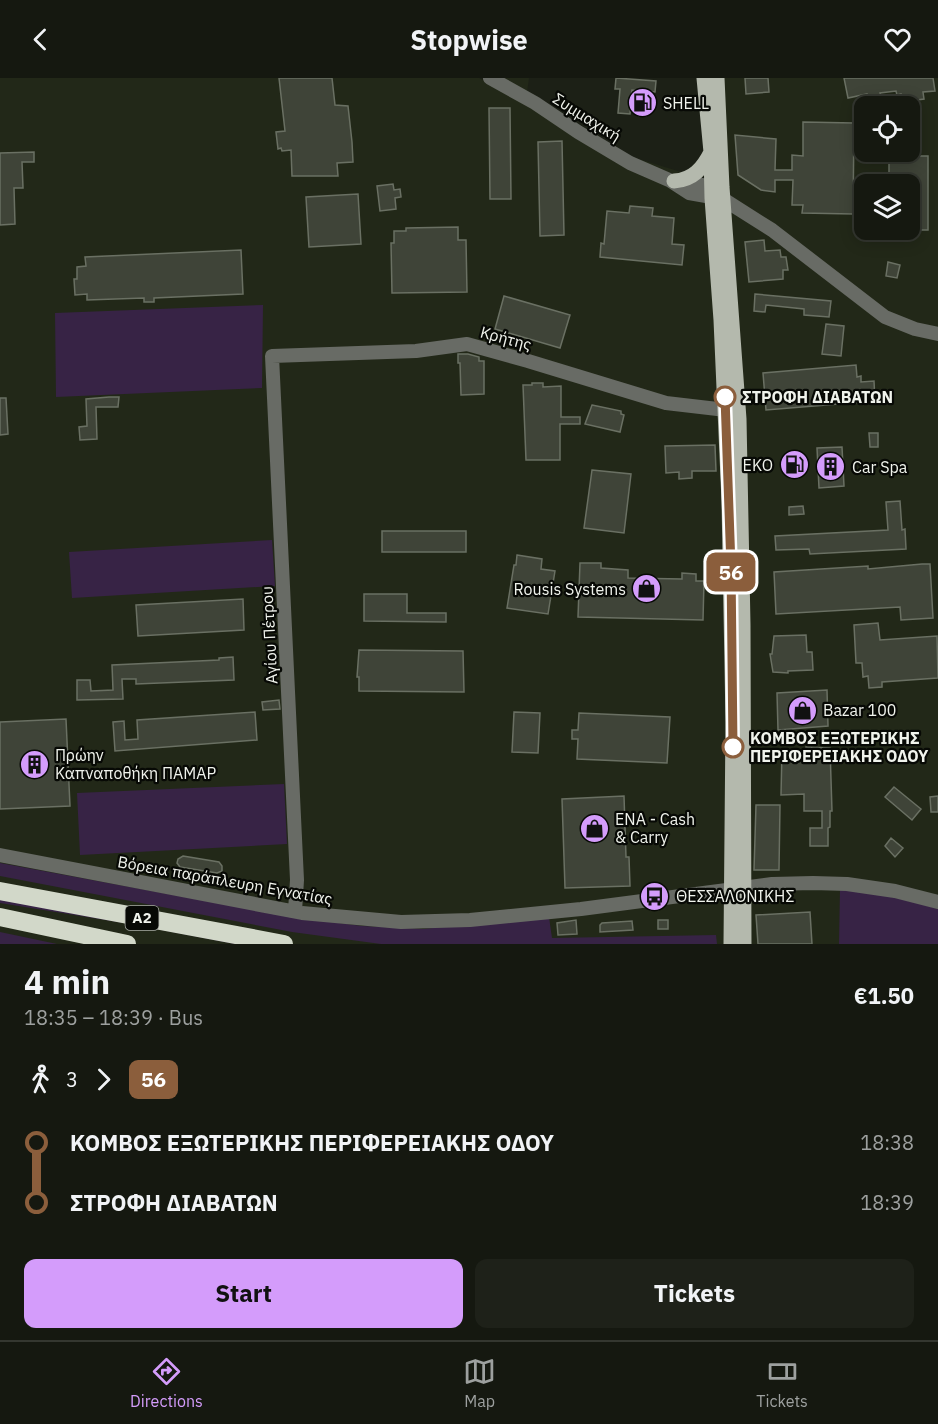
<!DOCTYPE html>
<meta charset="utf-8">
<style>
body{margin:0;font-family:"IBM Plex Sans",sans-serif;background:#1e2119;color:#f1f3f6;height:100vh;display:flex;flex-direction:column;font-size:22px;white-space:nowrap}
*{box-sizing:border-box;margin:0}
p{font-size:20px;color:#9da09f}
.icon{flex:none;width:33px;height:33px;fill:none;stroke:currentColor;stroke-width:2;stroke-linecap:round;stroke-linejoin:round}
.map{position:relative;height:866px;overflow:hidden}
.drawer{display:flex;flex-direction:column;background:#151810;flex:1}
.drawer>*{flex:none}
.badge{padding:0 12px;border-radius:9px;font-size:21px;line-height:39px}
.buttons{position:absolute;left:854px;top:18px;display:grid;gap:12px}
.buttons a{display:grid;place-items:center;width:66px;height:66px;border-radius:12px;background:#151810;box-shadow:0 3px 15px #0003,0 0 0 2px #343730;font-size:30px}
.map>.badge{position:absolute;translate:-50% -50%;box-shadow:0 0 0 3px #fff}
.legs{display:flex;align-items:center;gap:9px;height:66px;padding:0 24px;font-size:20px}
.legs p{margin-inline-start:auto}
.headline{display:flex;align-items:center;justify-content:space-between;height:102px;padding:0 24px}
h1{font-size:33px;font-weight:800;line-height:45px}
.cta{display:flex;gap:12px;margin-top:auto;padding:12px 24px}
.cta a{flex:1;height:69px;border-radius:12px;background:#d49cfb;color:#111;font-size:24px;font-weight:800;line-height:69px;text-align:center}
.cta a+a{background:#1e2119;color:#f1f3f6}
ul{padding:0 24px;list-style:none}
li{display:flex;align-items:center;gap:21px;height:60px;font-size:22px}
li i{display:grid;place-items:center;width:9px;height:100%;margin:0 8px;background:currentColor}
li i::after{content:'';width:15px;height:15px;margin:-8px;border:4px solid;border-radius:50%;background:#151810}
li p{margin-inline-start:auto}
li:first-child i{background:linear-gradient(#0000 50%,currentColor 0)}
li:last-child i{background:linear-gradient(currentColor 50%,#0000 0)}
header{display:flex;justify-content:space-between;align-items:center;height:78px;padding:0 24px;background:#151810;font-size:27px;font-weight:800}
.tabs{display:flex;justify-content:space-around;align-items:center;height:84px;border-top:2px solid #343730;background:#151810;font-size:16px;color:#9da09f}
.tabs a{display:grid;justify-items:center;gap:3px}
.tabs .current{color:#d49cfb}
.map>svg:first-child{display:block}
.built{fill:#222818;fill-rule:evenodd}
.green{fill:#372345}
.building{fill:#3f4438;stroke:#6a7063;stroke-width:1.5}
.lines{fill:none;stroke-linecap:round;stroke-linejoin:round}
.minor{stroke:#686b65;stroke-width:14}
.major{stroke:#b4b9ad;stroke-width:15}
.highway{stroke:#d2d8c9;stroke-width:18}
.line-1-casing{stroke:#fff;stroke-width:14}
.line-1{stroke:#8b5e3c;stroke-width:9}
.stop-1-dot{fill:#fff;stroke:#8b5e3c;stroke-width:3}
.labels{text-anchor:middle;stroke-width:4.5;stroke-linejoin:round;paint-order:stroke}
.shield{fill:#070905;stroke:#aaada7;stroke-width:1.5}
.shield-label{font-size:15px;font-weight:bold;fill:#f0f3ec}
.poi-label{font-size:16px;fill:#f0f3ec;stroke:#070905;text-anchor:start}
.street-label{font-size:16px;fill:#f0f3ec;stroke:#070905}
.stop-label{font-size:16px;font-weight:bold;fill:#f0f3ec;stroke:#070905;text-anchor:start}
</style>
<header><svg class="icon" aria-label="back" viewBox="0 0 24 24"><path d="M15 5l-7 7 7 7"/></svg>Stopwise<svg class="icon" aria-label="heart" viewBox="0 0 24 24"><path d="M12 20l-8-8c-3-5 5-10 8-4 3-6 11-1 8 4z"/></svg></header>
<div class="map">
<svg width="938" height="866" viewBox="0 0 938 866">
<rect width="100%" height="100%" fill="#1c2016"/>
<path class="built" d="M0 0H479L632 79 714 104 713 0H938V866H0ZM864 28H909V74H864ZM864 106H909V152H864Z
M497 0H529L527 15Z"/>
<path class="green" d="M263 227 262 310 56 319 55 235Z
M272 462 275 508 72 520 69 474Z
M284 706 287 766 80 777 77 715Z
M0 785 293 839 362 848 423 851 549 839 552 860 716 857 717 866H381L292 854 0 798Z
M840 811C873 815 906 821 938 831V866H839Z
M0 820 253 866H235L130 846 0 825Z
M0 854 57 866H0Z"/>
<path class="building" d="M279 0H332L335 27 348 28 352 64 353 84 337 85 338 98H292L291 72 282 73 281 70 278 71 276 54 285 53Z
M616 0 656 3 655 14 632 12 630 36 618 35 620 11H615Z
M745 0H768L769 14 746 16Z
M844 0H933L935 13 923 14 924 21 902 24 901 16 897 17 896 13 880 15 882 22 869 25 867 16 848 20Z
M489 30H510L511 121H490Z
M803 44 854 45 853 136 802 135 803 127H792L793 102H775V114L761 112 738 97 735 57 776 61 775 92H792V77L803 78Z
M562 63 564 157 540 158 538 64Z
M34 74V84H22L23 110H14L15 146 0 147V75Z
M889 78H928V152H909V106H889Z
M393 106 394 112 400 111 401 119 395 120 396 131 380 133 377 108Z
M358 116 361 166 309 169 306 119Z
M630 128 653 130 652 138 674 140 672 166 684 167 682 187 600 179 601 165 604 166 607 133 629 135Z
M458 149V162H466L467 214 392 215 391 165H394V153H406V150Z
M764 162 765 173 780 172 781 179H786L788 192H783V201L749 204 745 164Z
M241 172 243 216 154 220V224H144V220L87 222V216L75 217 74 201H77V189L86 188 85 179Z
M888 184 900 187 897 200 886 198Z
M755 216 831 223 829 239 804 237V231L766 227 765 234 754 233Z
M504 218 570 237 560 270 495 251Z
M826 246 844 248 841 278 822 276Z
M458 276H468L479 279V283H484V316L461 317 460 285H458Z
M856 287 857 299 861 298V304L874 303 875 323 766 332 763 295Z
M532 305H543V309L561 308V339H580V346H560V382H526L523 307H532Z
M109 319H119L118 329H96L97 361 80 362 79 349 87 348 86 321Z
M0 320H6L8 356 0 357Z
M592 327 621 333V336L624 337 620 354 585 346Z
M869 355H878V369H870Z
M715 367 716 393H692V400L679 401V394L666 395 665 368Z
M842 369 844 408 819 410 817 370Z
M592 392 631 396 624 455 584 450Z
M900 423 902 452 905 451 906 471 810 476 809 471 776 472 775 458 888 452 886 424Z
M803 428 804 436 789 437V429Z
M382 453H466V474H382Z
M517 477 542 481 541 491 555 493 548 536 507 530 514 487H516Z
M580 485H601V490L628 492V500L682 501V495L696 496V503H704L703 542 578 539Z
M922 486H930L933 540 901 542 900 529 776 536 774 494 868 488V491Z
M364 516H407V535H446V544L364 543Z
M243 521 244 552 138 558 136 527Z
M878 545 880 562 937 558 938 600 882 604V609L869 610 868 598 863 599 862 585H856L854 547Z
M806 557 807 574H812L813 592 788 593V595L773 594 770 576H772L774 558Z
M359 572 463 573 464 614 359 613V599H357Z
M233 579 234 602 136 606V601H122L123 621 77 622V602H90L91 613 113 612 112 587 219 582V580Z
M827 612 828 648 778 652 777 615Z
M279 622 280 631 263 632 262 624Z
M255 634 257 662 115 673 113 644 124 643 125 662 138 661 137 642Z
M514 634 540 635 538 675 512 674Z
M579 635 670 639 667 685 577 681 578 661H572V652H578Z
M66 641 70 728 0 731V644Z
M806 669 830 670 832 733H830V749L828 750V768H810V750H822V733H804V716L781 717 782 673 806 675Z
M894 709 921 731 912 742 885 719Z
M624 718 626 779H629L630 808 565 810 562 721Z
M938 718V734H931L930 719Z
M756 727H780L779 792H754Z
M891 760 903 770 895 779 885 768Z
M183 778 219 784 222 788V793L217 795 180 789 177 785 178 781Z
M810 834 812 866H758L756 837Z
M576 842 577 856 558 857 557 845Z
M658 842H668V851H658Z
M632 843 633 852 600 854V847L602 845Z"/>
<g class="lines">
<path class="minor" d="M490 0 535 25 578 54 630 85 669 102 689 115 723 121 772 152 885 239 915 251 938 256
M674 104 721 109
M0 777 302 835 401 844 470 842 581 831 772 806 813 805 847 806 895 813 938 824
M295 833 297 802 272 278 416 273 467 266 528 283 666 325 726 332"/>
<path class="major" d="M704 0 711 74 712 120 721 242 729 423 733 644 731 866
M717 0 722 109 739 341 743 547 744 866
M674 103C693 102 703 90 711 74"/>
<path class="highway" d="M0 813 284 866
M0 839 127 866"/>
</g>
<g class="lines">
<defs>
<path id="line-1" d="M725 319 731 489 733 669"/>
</defs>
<use href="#line-1" class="line-1-casing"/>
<use href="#line-1" class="line-1"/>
</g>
<defs>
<symbol id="fuel-disc" viewBox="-11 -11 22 22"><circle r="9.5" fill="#d49cfb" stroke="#070905"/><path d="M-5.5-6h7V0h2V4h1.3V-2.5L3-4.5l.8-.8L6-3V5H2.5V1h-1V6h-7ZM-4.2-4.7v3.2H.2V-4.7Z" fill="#111"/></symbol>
<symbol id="building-disc" viewBox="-11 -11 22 22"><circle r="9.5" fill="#d49cfb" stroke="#070905"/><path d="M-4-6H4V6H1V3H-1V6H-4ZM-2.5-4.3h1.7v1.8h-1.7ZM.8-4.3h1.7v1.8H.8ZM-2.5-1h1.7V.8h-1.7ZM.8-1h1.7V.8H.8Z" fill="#111"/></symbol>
<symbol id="shop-disc" viewBox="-11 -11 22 22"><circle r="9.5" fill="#d49cfb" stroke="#070905"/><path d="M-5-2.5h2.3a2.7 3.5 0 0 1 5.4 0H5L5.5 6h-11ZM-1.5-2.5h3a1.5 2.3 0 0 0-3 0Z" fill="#111"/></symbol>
<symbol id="bus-disc" viewBox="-11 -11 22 22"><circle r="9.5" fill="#d49cfb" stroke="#070905"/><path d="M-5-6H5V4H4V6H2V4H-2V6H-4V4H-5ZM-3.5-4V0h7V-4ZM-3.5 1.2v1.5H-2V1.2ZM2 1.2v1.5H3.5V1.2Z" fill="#111"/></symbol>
</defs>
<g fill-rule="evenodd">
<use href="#fuel-disc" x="626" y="8" width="33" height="33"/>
<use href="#fuel-disc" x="778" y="370" width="33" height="33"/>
<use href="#building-disc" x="814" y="372" width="33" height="33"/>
<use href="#shop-disc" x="630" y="494" width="33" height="33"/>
<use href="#shop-disc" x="786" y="616" width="33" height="33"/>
<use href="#building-disc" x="18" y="670" width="33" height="33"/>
<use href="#shop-disc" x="578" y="734" width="33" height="33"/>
<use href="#bus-disc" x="638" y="802" width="33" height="33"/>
</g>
<g class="stop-1-dot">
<circle cx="725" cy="319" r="10"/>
<circle cx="733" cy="669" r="10"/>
</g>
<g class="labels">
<rect class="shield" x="125.5" y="828" width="33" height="24" rx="4.5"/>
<g class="shield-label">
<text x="142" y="845">Α2</text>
</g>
<g class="poi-label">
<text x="663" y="31">SHELL</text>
<text x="773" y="393" text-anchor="end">ΕΚΟ</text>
<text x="852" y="395">Car Spa</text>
<text x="626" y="517" text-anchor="end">Rousis Systems</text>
<text x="823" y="638">Bazar 100</text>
<text x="55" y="683">Πρώην<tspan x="55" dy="18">Καπναποθήκη ΠΑΜΑΡ</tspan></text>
<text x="615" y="747">ENA - Cash<tspan x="615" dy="18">&amp; Carry</tspan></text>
<text x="676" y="824">ΘΕΣΣΑΛΟΝΙΚΗΣ</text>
</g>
<g class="street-label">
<text transform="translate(587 39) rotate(32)" y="6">Συμμαχική</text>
<text transform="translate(506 260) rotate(15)" y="6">Κρήτης</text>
<text transform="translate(269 557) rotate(-93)" y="6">Αγίου Πέτρου</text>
<text transform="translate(225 802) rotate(10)" y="6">Βόρεια παράπλευρη Εγνατίας</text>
</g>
<g class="stop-label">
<text x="742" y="325">ΣΤΡΟΦΗ ΔΙΑΒΑΤΩΝ</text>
<text x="750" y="666">ΚΟΜΒΟΣ ΕΞΩΤΕΡΙΚΗΣ<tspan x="750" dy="18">ΠΕΡΙΦΕΡΕΙΑΚΗΣ ΟΔΟΥ</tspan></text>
</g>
</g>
</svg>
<div class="buttons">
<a><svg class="icon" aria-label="locate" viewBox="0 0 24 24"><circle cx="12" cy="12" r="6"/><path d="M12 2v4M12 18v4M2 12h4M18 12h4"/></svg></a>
<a><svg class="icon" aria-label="layers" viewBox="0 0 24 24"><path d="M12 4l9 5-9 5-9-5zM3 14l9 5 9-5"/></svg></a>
</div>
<b class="badge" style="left:731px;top:494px;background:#8b5e3c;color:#fff">56</b>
</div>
<section class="drawer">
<div class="headline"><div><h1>4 min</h1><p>18:35 – 18:39 · Bus</p></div><b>€1.50</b></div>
<div class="legs"><svg class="icon" aria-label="walk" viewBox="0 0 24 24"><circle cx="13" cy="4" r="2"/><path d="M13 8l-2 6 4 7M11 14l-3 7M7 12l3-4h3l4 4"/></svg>3<svg class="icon" aria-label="forward" viewBox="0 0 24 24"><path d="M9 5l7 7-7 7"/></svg><b class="badge" style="background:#8b5e3c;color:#fff">56</b></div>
<ul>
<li><i style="color:#8b5e3c"></i><b>ΚΟΜΒΟΣ ΕΞΩΤΕΡΙΚΗΣ ΠΕΡΙΦΕΡΕΙΑΚΗΣ ΟΔΟΥ</b><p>18:38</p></li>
<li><i style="color:#8b5e3c"></i><b>ΣΤΡΟΦΗ ΔΙΑΒΑΤΩΝ</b><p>18:39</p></li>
</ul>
<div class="cta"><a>Start</a><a>Tickets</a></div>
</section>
<nav class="tabs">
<a class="current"><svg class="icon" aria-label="directions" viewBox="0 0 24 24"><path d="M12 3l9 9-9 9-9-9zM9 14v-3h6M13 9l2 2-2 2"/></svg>Directions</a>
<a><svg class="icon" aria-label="map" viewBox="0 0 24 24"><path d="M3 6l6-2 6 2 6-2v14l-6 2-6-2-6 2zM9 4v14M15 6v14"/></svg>Map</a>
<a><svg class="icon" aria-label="tickets" viewBox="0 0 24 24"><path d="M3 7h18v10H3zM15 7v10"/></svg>Tickets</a>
</nav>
